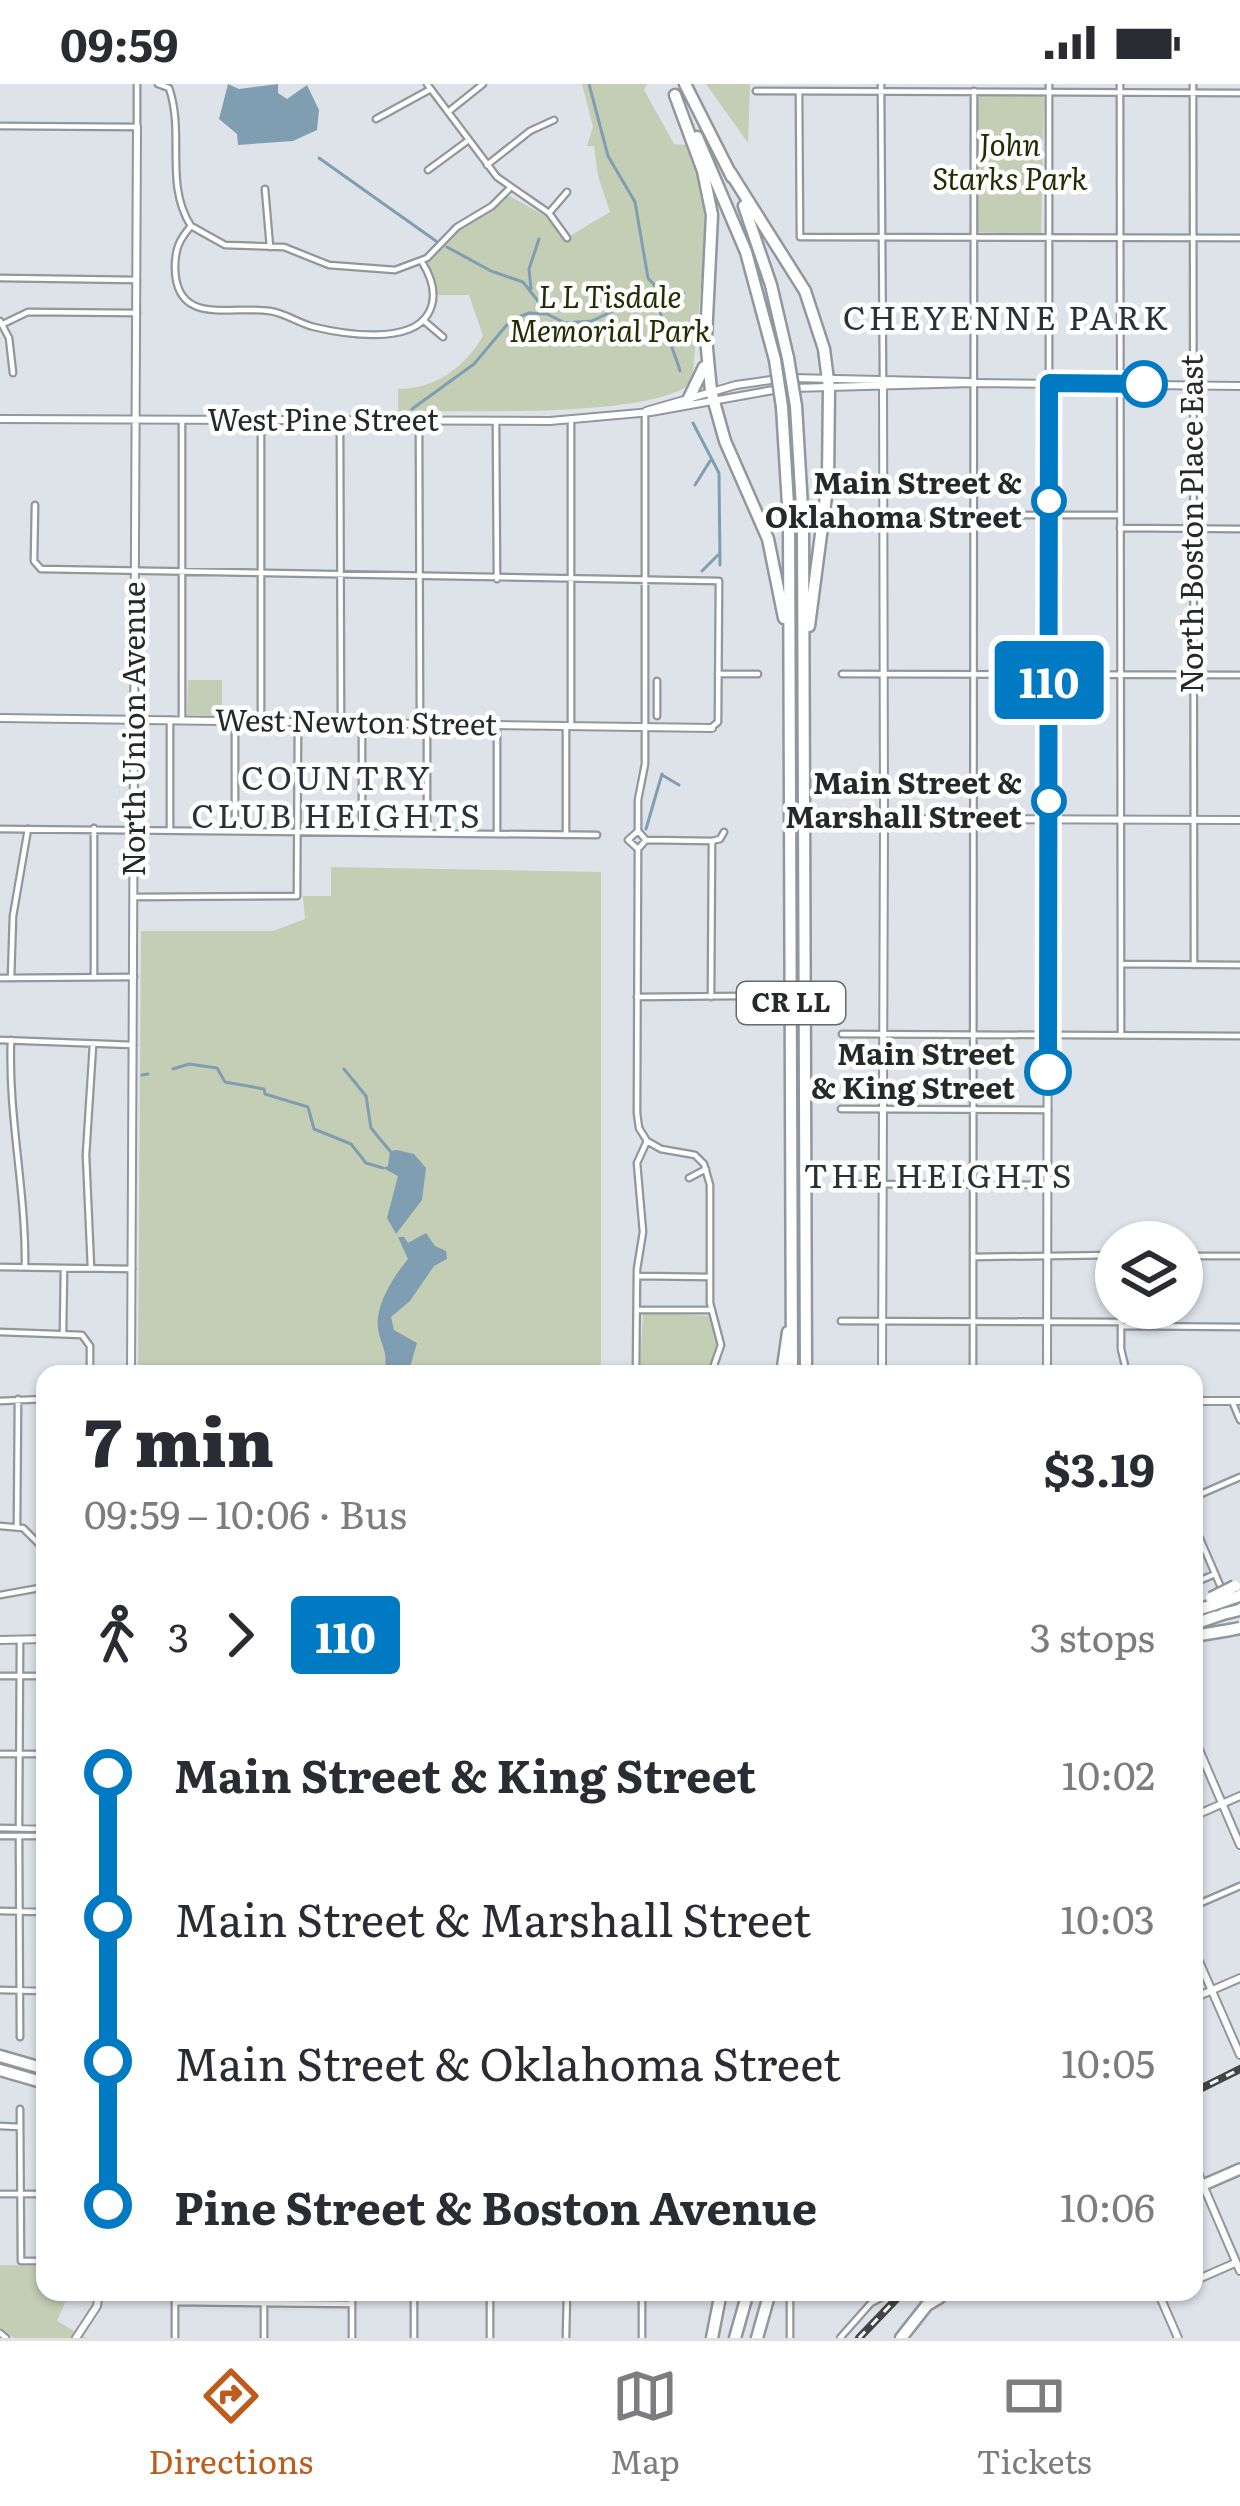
<!DOCTYPE html>
<meta charset="utf-8">
<style>
body{margin:0;font-family:Literata,serif;background:#f2f2f3;color:#2b2b33;height:100vh;display:flex;flex-direction:column;font-size:45px;white-space:nowrap}
*{box-sizing:border-box;margin:0}
p{font-size:39px;color:#7c7c81}
.icon{flex:none;width:66px;height:66px;fill:none;stroke:currentColor;stroke-width:2;stroke-linecap:round;stroke-linejoin:round}
.map{position:relative;flex:1;overflow:hidden}
.sheet{position:absolute;left:36px;top:1281px;width:1167px;height:936px;display:flex;flex-direction:column;background:#fff;border-radius:24px;box-shadow:0 3px 9px #0004}
.sheet>*{flex:none}
.badge{padding:0 24px;border-radius:9px;font-size:42px;line-height:78px}
.fabs{position:absolute;left:1095px;top:1137px;display:grid;gap:24px}
.fabs a{display:grid;place-items:center;width:108px;height:108px;border-radius:50%;background:#fff;box-shadow:0 3px 9px #0004;font-size:60px}
.map>.badge{position:absolute;translate:-50% -50%;box-shadow:0 0 0 6px #fff}
.legs{display:flex;align-items:center;gap:18px;height:132px;padding:0 48px;font-size:39px}
.legs p{margin-inline-start:auto}
.headline{display:flex;align-items:center;justify-content:space-between;height:204px;padding:0 48px}
h1{font-size:66px;font-weight:800;line-height:90px}
ul{padding:0 48px;list-style:none}
li{display:flex;align-items:center;gap:42px;height:144px;font-size:45px}
li i{display:grid;place-items:center;width:18px;height:100%;margin:0 15px;background:currentColor}
li i::after{content:'';width:30px;height:30px;margin:-15px;border:9px solid;border-radius:50%;background:#fff}
li p{margin-inline-start:auto}
li:first-child i{background:linear-gradient(#0000 50%,currentColor 0)}
li:last-child i{background:linear-gradient(currentColor 50%,#0000 0)}
.status{display:flex;justify-content:space-between;align-items:center;height:84px;padding:0 60px;background:#fff;direction:ltr}
.status svg{height:33px;fill:currentColor}
.menu{display:flex;justify-content:space-around;align-items:center;height:168px;border-top:3px solid #e1e1e2;background:#fff;font-size:33px;color:#7c7c81}
.menu a{display:grid;justify-items:center;gap:6px}
.menu .active{color:#bd5c1b}
.map>svg:first-child{display:block}
.green{fill:#c4ceb5}
.water{fill:#809eb1}
.lines{fill:none;stroke-linecap:round;stroke-linejoin:round}
.stream{stroke:#809eb1;stroke-width:3}
.minor-casing{stroke:#92979e;stroke-width:9}
.tertiary-casing{stroke:#92979e;stroke-width:10}
.secondary-casing{stroke:#92979e;stroke-width:10}
.primary-casing{stroke:#92979e;stroke-width:14}
.motorway-casing{stroke:#92979e;stroke-width:15}
.minor{stroke:#fff;stroke-width:4.5}
.tertiary{stroke:#fff;stroke-width:6}
.secondary{stroke:#fff;stroke-width:6}
.primary{stroke:#fff;stroke-width:9}
.motorway{stroke:#fff;stroke-width:10}
.rail-casing{stroke:#424447;stroke-width:8}
.rail{stroke:#fff;stroke-width:3;stroke-dasharray:9;stroke-linecap:butt}
.motorway-bridge-casing{stroke:#92979e;stroke-width:15;stroke-linecap:butt}
.motorway-bridge{stroke:#fff;stroke-width:10}
.line-1-casing{stroke:#fff;stroke-width:27}
.line-1{stroke:#007ac2;stroke-width:18}
.stop-1-dot{fill:#fff;stroke:#007ac2;stroke-width:6}
.labels{text-anchor:middle;stroke-width:9;stroke-linejoin:round;paint-order:stroke}
.shield{fill:#fff;stroke:#67686a;stroke-width:3}
.shield-label{font-size:27px;font-weight:bold;fill:#26282a}
.park-label{font-size:30px;font-style:italic;fill:#212f00;stroke:#fff}
.street-label{font-size:30px;fill:#26282a;stroke:#fff}
.stop-label{font-size:30px;font-weight:bold;fill:#26282a;stroke:#fff;text-anchor:end}
.neighbourhood-label{font-size:33px;letter-spacing:3px;fill:#2d3137;stroke:#fff}
</style>
<div class="status"><b>09:59</b><svg viewBox="0 0 49 12"><path d="M0 12V9h3v3zM5 12V6h3v6zM10 12V3h3v9zM15 12V0h3v12zM26 1h20v11H26zM47 4h2v5h-2z"/></svg></div>
<div class="map">
<svg width="1240" height="2254" viewBox="0 0 1240 2254">
<rect width="100%" height="100%" fill="#dee3ea"/>
<path class="green" d="M582 0H647L644 6 674 60 687 61 702 107 706 148 692 299C648 335 460 326 398 327V305C435 305 464 284 483 252L469 211H436L427 180 457 147 508 111 547 133 563 156 610 128 598 92 594 62H587L593 43Z
M706 0H750L748 59Z
M982 10 1041 11 1044 15 1041 151 978 148 977 15Z
M188 596H222V632L187 631Z
M331 783 601 788V1290H138L141 847H273L305 835 303 812H331Z
M643 1228 711 1232 718 1255 708 1287 643 1288 640 1285Z
M0 2181 45 2182V2208H93V2212H68L57 2237 86 2254H14L0 2244Z"/>
<path class="water" d="M228 0 239 5 278 0V9L287 15 307 1 319 26 317 46 293 57 238 61 237 50 219 35Z
M397 1066 414 1070 426 1084 422 1116 396 1150 387 1134 398 1092 383 1084 388 1082 390 1067Z
M426 1149 435 1162 446 1167 447 1175 434 1182 410 1217 391 1233 394 1246 417 1259 408 1290H383C390 1269 381 1264 378 1244 375 1220 395 1191 408 1175L398 1153H404L408 1159Z"/>
<g class="lines">
<path class="stream" d="M589 0 608 72 635 118 648 194 658 205
M319 74 436 157
M447 163 491 187 523 198 549 231 565 239 592 237 650 209H684
M531 205 529 185 539 155
M670 209 660 216C657 234 675 267 680 287
M412 325 474 280 511 236 529 229 547 230
M693 339 719 389 720 481
M695 401 710 377
M702 487 718 471
M662 691 679 701
M646 745 662 690
M173 985 189 980 217 984 225 998 264 1005 265 1010 308 1023 314 1045 351 1060 366 1079 383 1084
M344 985 366 1012 371 1044 390 1067
M142 991 148 990"/>
<defs>
<path id="minor" d="M158 0 169 4C185 50 164 100 191 142 179 156 175 165 175 184 176 243 231 221 270 227 285 229 298 239 314 243 343 250 410 261 428 230 438 213 432 194 422 178
M427 0 497 93 549 129 567 154
M881 0 883 295
M1049 0V299
M1120 0 1121 951
M1193 0 1194 881
M756 7 1240 9
M799 8 800 153 1240 154
M448 28 483 0
M376 35 429 6
M0 42 137 43V0
M487 81 530 47 554 36
M428 86 466 58
M265 105 270 163
M549 129 567 108
M191 142 225 161 284 163 329 181 395 186 427 174 457 143 492 122 509 105
M0 194 137 196
M423 236 443 253
M0 237 9 254 13 289
M3 240 28 228 137 229
M645 331V680L638 716V747L646 756 638 765 637 1029 639 1044 647 1057
M261 338V637
M340 338 341 638
M496 338 497 495
M419 339 420 639
M35 421 34 477 41 485 719 497 718 638 712 643
M975 431H1120
M845 440H974
M1120 444 1240 445
M718 590H758
M842 590 1240 591
M657 632V597
M182 636V337
M571 642V336
M566 643V751
M842 735H879
M0 745 597 751
M170 745V636
M235 745V637
M362 747V639
M638 747 628 756 638 765
M427 749V640
M497 750V642
M646 756 712 757 720 755 724 748
M134 813 297 812 298 639
M1121 880 1240 881
M94 892V744
M0 894 134 893
M11 894 13 832 28 745
M637 913 740 912
M711 913 712 757
M842 950 1240 952
M0 956 133 961
M11 956C8 1033 26 1105 25 1183
M841 1025 1048 1026
M647 1057 661 1065 695 1071 704 1080 710 1101V1219L721 1261 711 1290
M689 1094 706 1085
M842 1100 1049 1101
M1182 1172H1240
M973 1173 1116 1171
M0 1183 132 1185
M91 1184 86 1071 93 961
M638 1192 710 1193
M1121 1224V1265L1127 1290
M639 1226H711
M841 1237 1121 1238
M1121 1242 1240 1243
M0 1248 82 1251 90 1262V1290
M63 1249 64 1184
M636 1290 637 1185 643 1148 637 1079 647 1057
M973 1290 974 7
M0 1317 45 1315
M1232 1317 1240 1336
M1194 1413 1240 1393
M1194 1441 1223 1508
M0 1442 23 1444 45 1466
M17 1442 18 1315
M1194 1499 1215 1490
M0 1511 45 1503
M0 1592H45
M0 1670H45
M0 1744 45 1745
M19 1744 20 1558
M0 1752H45
M19 1752 20 1953
M1194 1822 1240 1802
M0 1827 45 1828
M0 1906 45 1907
M20 2025 21 2177H45
M0 2042 20 2043
M0 2110H45
M175 2208V2254
M264 2208V2254
M414 2208V2254
M642 2208V2254
M790 2208V2254
M175 2218 352 2220
M0 2249 6 2254
M352 2254V2208
M490 2254V2208
M566 2254 567 2208
M840 2254 871 2219 886 2211"/>
<path id="tertiary" d="M791 294 970 298
M883 295 884 730
M793 304 973 299 1240 302
M646 327 736 301 778 295
M0 335 550 337 651 328 779 305
M0 634 712 644
M882 730 889 734 886 739 879 737Z
M889 735 1240 736
M131 1290 137 43
M882 1290 884 740
M1047 1290 1049 299
M1194 1317H1240
M1194 1654 1240 1761
M1194 1732 1240 1712
M1194 1866 1240 1971
M1194 1914 1240 1894
M1194 2079 1203 2101
M76 2254 97 2222 99 2208"/>
<path id="secondary" d="M0 1556 45 1555
M1203 2101 1240 2187
M1194 2197 1235 2179
M1158 2208 1178 2254"/>
<path id="primary" d="M1194 2105 1240 2085"/>
<path id="motorway" d="M685 0 732 93
M675 11 703 87 712 131 706 254 711 307 725 357 768 455 784 534
M697 53 746 168 775 276
M730 88 805 207 824 265 829 304 828 397 809 542
M744 122 771 201 788 274
M689 314 704 283
M796 322 803 440 806 1290
M782 323 789 437 792 1290
M782 1290 788 1248
M1194 1527 1213 1521
M1194 1540 1223 1530
M1194 1552 1230 1546
M0 1972 45 1985
M0 1986 45 1999
M712 2254 721 2208
M735 2254 748 2208
M757 2254 770 2208
M901 2254 927 2221 939 2214"/>
</defs>
<use href="#minor" class="minor-casing"/>
<use href="#tertiary" class="tertiary-casing"/>
<use href="#secondary" class="secondary-casing"/>
<use href="#primary" class="primary-casing"/>
<use href="#motorway" class="motorway-casing"/>
<use href="#minor" class="minor"/>
<use href="#tertiary" class="tertiary"/>
<use href="#secondary" class="secondary"/>
<use href="#primary" class="primary"/>
<use href="#motorway" class="motorway"/>
<defs>
<path id="rail" d="M1194 2008 1240 1985
M859 2254 903 2208"/>
</defs>
<use href="#rail" class="rail-casing"/>
<use href="#rail" class="rail"/>
<defs>
<path id="motorway-bridge" d="M788 274 796 322
M775 276 782 323
M1211 1514 1235 1502
M1213 1521 1239 1512
M1223 1530 1239 1526
M1230 1546 1240 1544"/>
</defs>
<use href="#motorway-bridge" class="motorway-bridge-casing"/>
<use href="#motorway-bridge" class="motorway-bridge"/>
</g>
<g class="lines">
<defs>
<path id="line-1" d="M1048 988 1049 299 1144 300"/>
</defs>
<use href="#line-1" class="line-1-casing"/>
<use href="#line-1" class="line-1"/>
</g>
<g class="stop-1-dot">
<circle cx="1144" cy="300" r="21"/>
<circle cx="1049" cy="417" r="15"/>
<circle cx="1049" cy="717" r="15"/>
<circle cx="1048" cy="988" r="21"/>
</g>
<g class="labels">
<rect class="shield" x="737" y="898" width="108" height="42" rx="9"/>
<g class="shield-label">
<text x="791" y="928">CR LL</text>
</g>
<g class="park-label">
<text x="1010" y="72">John<tspan x="1010" dy="34">Starks Park</tspan></text>
<text x="610" y="224">L L Tisdale<tspan x="610" dy="34">Memorial Park</tspan></text>
</g>
<g class="street-label">
<text x="323" y="347">West Pine Street</text>
<text transform="translate(1193 440) rotate(-90)" y="10">North Boston Place East</text>
<text transform="translate(356 639) rotate(1)" y="10">West Newton Street</text>
<text transform="translate(135 645) rotate(-90)" y="10">North Union Avenue</text>
</g>
<g class="stop-label">
<text x="1022" y="410">Main Street &amp;<tspan x="1022" dy="34">Oklahoma Street</tspan></text>
<text x="1022" y="710">Main Street &amp;<tspan x="1022" dy="34">Marshall Street</tspan></text>
<text x="1015" y="981">Main Street<tspan x="1015" dy="34">&amp; King Street</tspan></text>
</g>
<g class="neighbourhood-label">
<text x="1007" y="246">CHEYENNE PARK</text>
<text x="337" y="706">COUNTRY<tspan x="337" dy="38">CLUB HEIGHTS</tspan></text>
<text x="939" y="1104">THE HEIGHTS</text>
</g>
</g>
</svg>
<div class="fabs">
<a><svg class="icon" aria-label="layers" viewBox="0 0 24 24"><path d="M12 4l9 5-9 5-9-5zM3 14l9 5 9-5"/></svg></a>
</div>
<b class="badge" style="left:1049px;top:596px;background:#007ac2;color:#fff">110</b>
<section class="sheet">
<div class="headline"><div><h1>7 min</h1><p>09:59 – 10:06 · Bus</p></div><b>$3.19</b></div>
<div class="legs"><svg class="icon" aria-label="walk" viewBox="0 0 24 24"><circle cx="13" cy="4" r="2"/><path d="M13 8l-2 6 4 7M11 14l-3 7M7 12l3-4h3l4 4"/></svg>3<svg class="icon" aria-label="forward" viewBox="0 0 24 24"><path d="M9 5l7 7-7 7"/></svg><b class="badge" style="background:#007ac2;color:#fff">110</b><p>3 stops</p></div>
<ul>
<li><i style="color:#007ac2"></i><b>Main Street &amp; King Street</b><p>10:02</p></li>
<li><i style="color:#007ac2"></i><span>Main Street &amp; Marshall Street</span><p>10:03</p></li>
<li><i style="color:#007ac2"></i><span>Main Street &amp; Oklahoma Street</span><p>10:05</p></li>
<li><i style="color:#007ac2"></i><b>Pine Street &amp; Boston Avenue</b><p>10:06</p></li>
</ul>
</section>
</div>
<nav class="menu">
<a class="active"><svg class="icon" aria-label="directions" viewBox="0 0 24 24"><path d="M12 3l9 9-9 9-9-9zM9 14v-3h6M13 9l2 2-2 2"/></svg>Directions</a>
<a><svg class="icon" aria-label="map" viewBox="0 0 24 24"><path d="M3 6l6-2 6 2 6-2v14l-6 2-6-2-6 2zM9 4v14M15 6v14"/></svg>Map</a>
<a><svg class="icon" aria-label="tickets" viewBox="0 0 24 24"><path d="M3 7h18v10H3zM15 7v10"/></svg>Tickets</a>
</nav>
